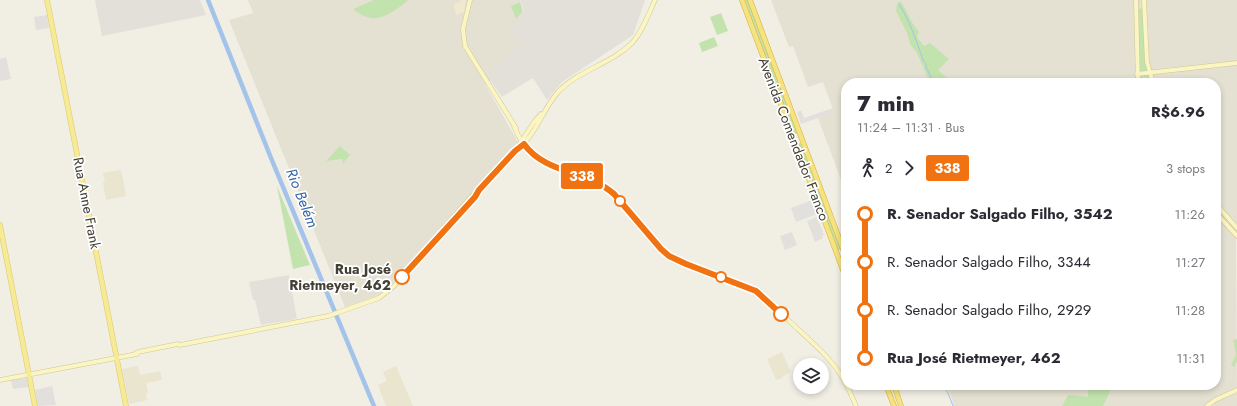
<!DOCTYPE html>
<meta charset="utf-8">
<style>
body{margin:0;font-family:Jost,sans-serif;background:#f7f7f7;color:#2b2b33;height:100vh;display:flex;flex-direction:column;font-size:15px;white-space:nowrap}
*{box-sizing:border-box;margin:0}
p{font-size:13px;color:#7c7c81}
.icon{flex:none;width:22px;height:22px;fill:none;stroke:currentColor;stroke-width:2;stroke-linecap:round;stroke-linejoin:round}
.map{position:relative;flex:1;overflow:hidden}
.panel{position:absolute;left:841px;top:78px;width:380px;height:312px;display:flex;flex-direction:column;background:#fff;border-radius:16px;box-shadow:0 2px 6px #0003}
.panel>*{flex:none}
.badge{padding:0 8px;border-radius:3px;font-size:14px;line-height:26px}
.controls{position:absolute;left:793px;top:358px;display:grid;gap:8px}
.controls a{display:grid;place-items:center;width:36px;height:36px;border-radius:50%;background:#fff;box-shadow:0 2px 6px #0003;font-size:20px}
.map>.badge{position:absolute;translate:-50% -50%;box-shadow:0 0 0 2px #fff}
.legs{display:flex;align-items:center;gap:6px;height:44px;padding:0 16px;font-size:13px}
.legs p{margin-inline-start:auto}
.summary{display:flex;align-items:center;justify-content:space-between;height:68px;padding:0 16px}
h1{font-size:22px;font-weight:800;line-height:30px}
ul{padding:0 16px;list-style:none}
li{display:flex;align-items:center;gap:14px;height:48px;font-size:15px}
li i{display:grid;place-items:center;width:6px;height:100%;margin:0 5px;background:currentColor}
li i::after{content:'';width:10px;height:10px;margin:-5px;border:3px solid;border-radius:50%;background:#fff}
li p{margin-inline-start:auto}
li:first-child i{background:linear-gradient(#0000 50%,currentColor 0)}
li:last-child i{background:linear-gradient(currentColor 50%,#0000 0)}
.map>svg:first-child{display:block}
.residential{fill:#e4e1d2}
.commercial{fill:#f2e8cf}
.industrial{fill:#e2e0d9}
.education{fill:#e9e5ce}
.green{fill:#c3e3ae}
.parking{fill:#e1e0dc}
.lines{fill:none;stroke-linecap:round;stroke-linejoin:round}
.stream{stroke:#a3c3ea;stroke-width:1}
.river{stroke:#a3c3ea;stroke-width:4.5}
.secondary-casing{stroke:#cec796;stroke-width:5}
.primary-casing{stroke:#dbc967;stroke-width:5.5}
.trunk-casing{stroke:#d2b13c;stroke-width:5.5}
.secondary{stroke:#fbf5c3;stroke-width:4}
.primary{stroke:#f7ea96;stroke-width:4.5}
.trunk{stroke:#f6e280;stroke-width:4.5}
.line-1-casing{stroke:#fff;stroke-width:9}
.line-1{stroke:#f17210;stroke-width:6}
.stop-1-dot{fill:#fff;stroke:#f17210;stroke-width:2}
.labels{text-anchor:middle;stroke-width:3.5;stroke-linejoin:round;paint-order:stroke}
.street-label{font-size:14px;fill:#423f34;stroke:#fff}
.stop-label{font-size:14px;font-weight:bold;fill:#423f34;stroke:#fff;text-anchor:end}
.water-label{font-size:15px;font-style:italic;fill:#3566a6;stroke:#fff}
</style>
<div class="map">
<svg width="1237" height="406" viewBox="0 0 1237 406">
<rect width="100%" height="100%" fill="#f1eee4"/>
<path class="residential" d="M248 0H520L523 26 521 43 486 86 518 142 388 288 377 296 345 307 229 20 253 13Z
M771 0H1237V239H1236L1237 406H954L950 393 944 385H1216V83H846V193L818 118 834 112 823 82 808 87 793 46 789 47Z"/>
<path class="commercial" d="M462 0H466L464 12 456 15 454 5Z"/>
<path class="industrial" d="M95 0H200L206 15 102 36Z
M520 0H645L633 35 562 82 547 100 533 78 502 97 487 76 520 44 509 27 524 11Z
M289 275 297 319 261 325 255 300H253L249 282Z"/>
<path class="education" d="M121 170 126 196 106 200 103 182H105L103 173Z
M782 352 791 372 782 377 783 378 776 380 767 359Z
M138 366 140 375 160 371 162 380 146 383 148 393 146 394 147 400 129 404 122 369Z
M396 366 413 406H386L378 385 387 381 383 372Z"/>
<path class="green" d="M374 0H408C400 8 382 20 371 18 364 17 358 13 353 9Z
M744 0H748L798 134H794Z
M900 1 902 3 913 24 919 32 917 37 924 46 930 43 949 59 938 70 952 82 951 83H930L917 53 910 44 907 33 896 11 897 4Z
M520 2 523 11 516 19 511 6Z
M1143 8 1147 71H1139L1138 9Z
M721 13 728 31 717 35 710 17Z
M714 37 718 46 702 52 699 43Z
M1148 75 1151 83H1140L1139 76Z
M799 143 801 144 841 249 840 250H838L797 144Z
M340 146 350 155 342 164 343 160 341 159 326 161Z
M277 186 310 265 293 269Z
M1237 339V362L1234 367 1231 365 1236 355 1233 340Z
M1088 385H1113L1103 406H1062L1068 395H1073L1088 397Z"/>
<path class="parking" d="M47 15 49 28 36 30 34 17Z
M6 57 11 79 0 81V59Z
M833 108 835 112 801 124 797 113 801 110 804 118Z
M812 200 817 214 796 222 791 208Z
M819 216 821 221 819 222 824 235 822 236 823 238 815 242 807 221Z
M792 232 797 245 785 250 780 236Z
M27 378 29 387 13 389 11 380Z
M52 386 56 405 38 406 35 390Z"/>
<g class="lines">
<path class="stream" d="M899 4C910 21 916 40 923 60L926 64V67L934 83
M942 385 948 393 953 406"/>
<path class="river" d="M208 0 271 158 374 406"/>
<defs>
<path id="secondary" d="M470 0 463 29 465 46 516 128
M1136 0 1138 83
M1144 0 1147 62 1153 83
M1137 74 1237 63
M514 126C529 169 572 167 605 186 612 191 617 197 622 203 636 220 651 243 668 255 694 272 729 275 755 291 767 298 777 310 787 319 808 339 833 358 846 384
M515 151C535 138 542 110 558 92 579 70 611 64 632 43 643 31 648 15 655 0
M478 193 515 151 534 122 541 114
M1216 204 1237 228
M1216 213 1237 236
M136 353 138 352 178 344 180 345 328 316 379 298 394 286 436 239 443 229 473 195 479 190
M0 380 137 354
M847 385 856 406
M1207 406 1215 400 1237 390"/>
<path id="primary" d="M47 0 126 406
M0 225 35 406"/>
<path id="trunk" d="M742 0 846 278
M750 0 846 257
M886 385 894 406
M894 385 901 406"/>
</defs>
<use href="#secondary" class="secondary-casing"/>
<use href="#primary" class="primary-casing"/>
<use href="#trunk" class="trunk-casing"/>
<use href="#secondary" class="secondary"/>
<use href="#primary" class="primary"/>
<use href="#trunk" class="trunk"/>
</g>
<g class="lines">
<defs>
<path id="line-1" d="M402 277 475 197 479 190 515 151 524 144C545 174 589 171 614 194L661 249 669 256 686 264 756 291 781 314"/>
</defs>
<use href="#line-1" class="line-1-casing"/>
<use href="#line-1" class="line-1"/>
</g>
<g class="stop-1-dot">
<circle cx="620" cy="201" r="5"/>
<circle cx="402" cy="277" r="7"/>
<circle cx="721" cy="277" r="5"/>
<circle cx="781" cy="314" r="7"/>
</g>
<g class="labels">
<g class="street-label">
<text transform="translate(794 139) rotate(69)" y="5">Avenida Comendador Franco</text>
<text transform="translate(87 203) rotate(79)" y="5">Rua Anne Frank</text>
</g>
<g class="stop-label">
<text x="391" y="274">Rua José<tspan x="391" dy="16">Rietmeyer, 462</tspan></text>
</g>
<g class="water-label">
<text transform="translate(302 198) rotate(68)" y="5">Rio Belém</text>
</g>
</g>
</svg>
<div class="controls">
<a><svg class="icon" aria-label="layers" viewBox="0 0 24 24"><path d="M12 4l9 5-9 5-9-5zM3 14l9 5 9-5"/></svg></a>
</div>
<b class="badge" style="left:582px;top:176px;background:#f17210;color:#fff">338</b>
<section class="panel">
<div class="summary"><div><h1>7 min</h1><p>11:24 – 11:31 · Bus</p></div><b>R$6.96</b></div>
<div class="legs"><svg class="icon" aria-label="walk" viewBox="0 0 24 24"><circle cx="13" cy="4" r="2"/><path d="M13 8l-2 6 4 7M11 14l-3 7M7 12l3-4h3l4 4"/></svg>2<svg class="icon" aria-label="forward" viewBox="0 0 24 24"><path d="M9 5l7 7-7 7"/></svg><b class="badge" style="background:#f17210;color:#fff">338</b><p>3 stops</p></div>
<ul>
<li><i style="color:#f17210"></i><b>R. Senador Salgado Filho, 3542</b><p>11:26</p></li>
<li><i style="color:#f17210"></i><span>R. Senador Salgado Filho, 3344</span><p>11:27</p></li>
<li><i style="color:#f17210"></i><span>R. Senador Salgado Filho, 2929</span><p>11:28</p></li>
<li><i style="color:#f17210"></i><b>Rua José Rietmeyer, 462</b><p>11:31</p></li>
</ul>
</section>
</div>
